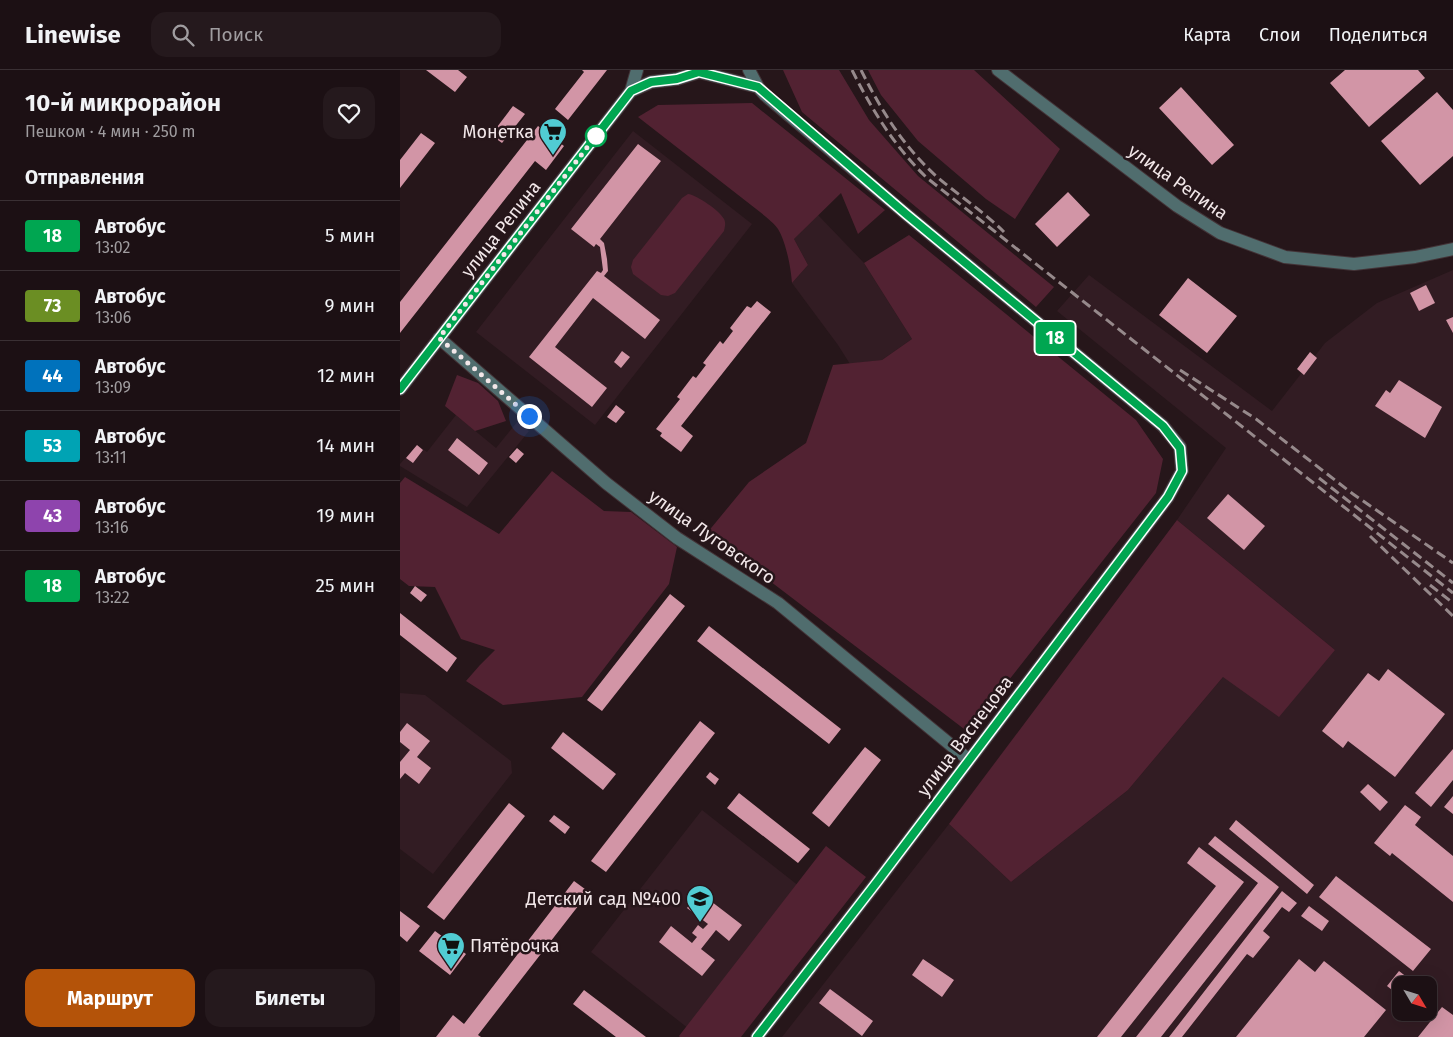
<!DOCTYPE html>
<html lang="ru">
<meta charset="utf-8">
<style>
body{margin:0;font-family:"Fira Sans",sans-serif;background:#25191d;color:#f1f3f6;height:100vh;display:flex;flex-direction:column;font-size:19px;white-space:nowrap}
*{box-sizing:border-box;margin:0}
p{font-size:16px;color:#a09da0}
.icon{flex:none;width:28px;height:28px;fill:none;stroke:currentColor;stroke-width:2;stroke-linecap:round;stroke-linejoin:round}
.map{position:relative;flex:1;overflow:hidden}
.details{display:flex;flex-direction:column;background:#1c1014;width:400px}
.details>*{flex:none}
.badge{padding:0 10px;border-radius:4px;font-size:18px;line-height:32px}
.needle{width:32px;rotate:128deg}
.buttons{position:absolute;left:992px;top:906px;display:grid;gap:10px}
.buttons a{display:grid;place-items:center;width:45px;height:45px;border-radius:10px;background:#1c1014;box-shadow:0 5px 20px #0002,0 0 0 1px #3a3034;font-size:25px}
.you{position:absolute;width:25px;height:25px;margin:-12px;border:4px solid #fff;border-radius:50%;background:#1a73e8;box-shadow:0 0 0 8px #1a73e833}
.map>.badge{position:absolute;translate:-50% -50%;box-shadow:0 0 0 2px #fff}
h2{padding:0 25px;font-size:19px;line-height:45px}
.round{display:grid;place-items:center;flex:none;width:52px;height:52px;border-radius:15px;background:#25191d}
.summary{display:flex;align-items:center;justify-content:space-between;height:85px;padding:0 25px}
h1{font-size:24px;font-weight:700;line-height:38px}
.cta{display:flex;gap:10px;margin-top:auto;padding:10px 25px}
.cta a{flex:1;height:58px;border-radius:15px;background:#b45309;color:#fff;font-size:20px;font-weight:700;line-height:58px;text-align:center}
.cta a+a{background:#25191d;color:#f1f3f6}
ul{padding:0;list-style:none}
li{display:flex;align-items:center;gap:15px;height:70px;padding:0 25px;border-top:1px solid #3a3034}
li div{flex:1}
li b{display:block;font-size:19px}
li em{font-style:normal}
li .badge{min-width:55px;font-weight:700;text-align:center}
header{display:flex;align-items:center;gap:30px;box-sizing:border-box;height:70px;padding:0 25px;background:#1c1014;border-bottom:1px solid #3a3034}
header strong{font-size:24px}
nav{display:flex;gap:28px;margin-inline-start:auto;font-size:18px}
.search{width:350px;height:45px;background:#25191d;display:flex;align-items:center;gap:12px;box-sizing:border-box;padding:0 18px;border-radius:15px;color:#a09da0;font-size:19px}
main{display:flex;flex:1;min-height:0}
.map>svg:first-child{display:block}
.built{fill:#321c23;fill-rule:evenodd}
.green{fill:#522232}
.building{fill:#d295a6}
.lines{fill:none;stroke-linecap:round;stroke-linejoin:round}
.minor-casing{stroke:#433337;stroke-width:14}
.minor{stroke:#506d6e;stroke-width:12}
.rail{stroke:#96898b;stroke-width:3;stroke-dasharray:10 5;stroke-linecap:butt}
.line-casing{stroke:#fff;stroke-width:11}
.line{stroke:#00a651;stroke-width:8}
.walk{stroke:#f2e7e9;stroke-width:5;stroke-dasharray:0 9}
.stop-dot{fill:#fff;stroke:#00a651;stroke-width:2.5}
.labels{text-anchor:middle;stroke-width:5;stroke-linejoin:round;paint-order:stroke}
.poi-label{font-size:18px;fill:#f2e7e9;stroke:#26161a;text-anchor:end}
.street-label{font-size:18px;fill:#f2e7e9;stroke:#26161a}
</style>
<header>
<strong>Linewise</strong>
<div class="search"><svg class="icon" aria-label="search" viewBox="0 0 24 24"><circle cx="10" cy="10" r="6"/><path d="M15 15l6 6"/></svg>Поиск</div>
<nav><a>Карта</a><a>Слои</a><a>Поделиться</a></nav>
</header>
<main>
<section class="details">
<div class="summary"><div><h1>10-й микрорайон</h1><p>Пешком · 4 мин · 250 m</p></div><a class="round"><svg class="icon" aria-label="heart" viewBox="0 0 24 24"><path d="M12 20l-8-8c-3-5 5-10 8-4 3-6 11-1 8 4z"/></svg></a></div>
<h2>Отправления</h2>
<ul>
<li><span class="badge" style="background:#00a651;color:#fff">18</span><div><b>Автобус</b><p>13:02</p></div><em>5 мин</em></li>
<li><span class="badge" style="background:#6b8e23;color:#fff">73</span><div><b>Автобус</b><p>13:06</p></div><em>9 мин</em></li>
<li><span class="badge" style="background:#0072bc;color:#fff">44</span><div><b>Автобус</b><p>13:09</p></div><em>12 мин</em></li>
<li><span class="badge" style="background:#00a3b4;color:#fff">53</span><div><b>Автобус</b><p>13:11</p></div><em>14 мин</em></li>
<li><span class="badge" style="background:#8e44ad;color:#fff">43</span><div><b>Автобус</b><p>13:16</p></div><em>19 мин</em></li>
<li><span class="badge" style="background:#00a651;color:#fff">18</span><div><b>Автобус</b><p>13:22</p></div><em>25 мин</em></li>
</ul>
<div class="cta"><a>Маршрут</a><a>Билеты</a></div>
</section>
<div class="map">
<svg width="1053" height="967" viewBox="0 0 1053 967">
<rect width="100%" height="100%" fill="#26161a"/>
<path class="built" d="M233 61 352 154 195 355 76 262Z
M418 145 464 193 512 269 482 290 450 294 438 275 392 213 408 195 394 169Z
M1053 200V967H382L549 754 611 812 728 720 823 607 935 580 777 450 826 378 657 241 689 205 872 341 925 273 977 233ZM1001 915H1029V942H1001Z
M56 345 96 378 117 352 129 361 67 437 0 396V394L17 375 27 382Z
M0 623 25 625 111 691 112 703 33 804 0 779Z
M302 740 409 824 298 966 191 882Z"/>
<path class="green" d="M383 0H439L469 50 518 106 654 217 636 237 402 42Z
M468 0H574L660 79 615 149 586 129 518 71 481 25Z
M352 33 485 140 458 164 441 123 394 169 408 195 392 213C391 198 386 172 378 159 374 153 366 147 360 142L238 47 258 35Z
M288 124C297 125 320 141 324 149 326 153 325 156 324 161L275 223 268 226 261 225 233 204 231 197 233 190 282 128Z
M509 165 736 350 763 389 756 423 568 662 307 463 349 412 406 373 433 295 482 290 512 269 464 193Z
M57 305 78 313 98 331 106 351 75 361 45 336Z
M152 401 204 441 231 442 277 477 269 514 182 627 103 635 66 611 80 595 95 580 61 569 35 517 9 516 0 509V413L5 407 99 464Z
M777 450 935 580 879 647 823 607 728 720 611 812 549 754Z
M426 776 466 807 341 967H280L279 966Z"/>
<path class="building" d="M26 0H58L67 7 55 22Z
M182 0H207L168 50 155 39 184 2Z
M945 0H1018L1025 8 969 57 930 13Z
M781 17 834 75 812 95 759 38Z
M1037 22 1053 40V86L1020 115 981 71Z
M113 36 125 44 102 73 91 65Z
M138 56 164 76 146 100 135 91 0 263V232Z
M21 63 35 73 0 118V90Z
M238 74 261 91 200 169 204 173 207 189 208 201 204 206 260 250 245 269 193 228 155 277 207 318 192 337 129 287 197 201 201 203 203 200 200 177 196 174 194 177 171 159Z
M668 122 690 145 657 177 635 154Z
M788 208 837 246 807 283 759 245Z
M1026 215 1035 233 1019 241 1010 223Z
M357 231 371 242 281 356 293 366 281 382 260 366 262 363 256 359 280 329 277 327 293 306 296 308 306 295 303 293 320 271 323 274 333 261 330 258 347 236 351 238Z
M1053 247V263L1046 250Z
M222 281 230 287 221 298 214 292Z
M910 282 917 288 904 305 897 299Z
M999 310 1042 337 1025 368 975 336 986 320 990 323Z
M216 335 225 342 216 353 207 347Z
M57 368 88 393 79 405 48 380Z
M17 375 23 380 13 393 6 388Z
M117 378 124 384 116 393 109 387Z
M828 424 865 456 844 480 807 448Z
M15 516 27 525 21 532 10 523Z
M270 524 285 536 202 641 187 630Z
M0 543 57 588 47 602 0 565Z
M309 556 441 659 429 674 297 571Z
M988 599 1045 644 995 707 948 671 943 678 922 661 968 603 979 611Z
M300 651 315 663 206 802 191 791Z
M7 653 30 671 17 687 31 698 19 714 5 703 0 709V692L10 680 0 672V662Z
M163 662 216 704 203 720 151 678Z
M465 677 481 690 429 757 412 743Z
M1053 679V710L1031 737 1015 723Z
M310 702 319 709 315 715 306 707Z
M968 714 988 732 980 741 960 722Z
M339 723 410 779 398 793 327 738Z
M1053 726V744L1044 737Z
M109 733 125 746 44 850 27 837Z
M1005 735 1021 747 1015 755 1053 786V832L992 783 990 786 974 773Z
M154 745 170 757 165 764 149 751Z
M836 750 914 815 907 824 829 759Z
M815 766 879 817 761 967H736L858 813 808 774Z
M799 777 844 812 721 967H697L816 816 787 793Z
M936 806 1031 879 1013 901 919 827Z
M174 811 189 822 78 965 81 967H36L53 945 64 954Z
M882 821 897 833 889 842 882 837 863 861 870 867 853 888 847 884 782 967H769Z
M299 822 342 855 329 871 316 860 301 879 315 890 302 906 259 872 271 856 292 873 297 867 292 863 298 855 303 859 308 854 287 838Z
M909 836 929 851 922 861 901 846Z
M0 841 20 856 7 872 0 866Z
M35 861 66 884 50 905 19 881Z
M523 889 554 910 542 927 512 905Z
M899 889 915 902 924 891 986 940 964 967H836Z
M999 901 1017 915H1001V927L987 916Z
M430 919 473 951 462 966 419 933Z
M184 920 246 967H216L173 934Z
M1042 937 1053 945V967H1018Z"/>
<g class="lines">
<defs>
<path id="minor" d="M349 0 358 17 365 25 506 144 763 356 780 377 782 401 768 427 477 812 357 967
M598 0 777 136 820 163 885 187 954 194 1015 187 1053 179
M231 21 251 12 277 9 299 2 358 17
M39 268 206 413 277 468 378 533 569 690
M0 319 231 21 237 0"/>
</defs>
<use href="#minor" class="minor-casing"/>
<use href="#minor" class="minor"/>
<path class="rail" d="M452 0C472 40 494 76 527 108L1053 523
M461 0C481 40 503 76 536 106 558 125 583 141 604 162
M780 300 856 349 953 424 1053 493
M919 408 1053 513
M970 466 1053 546
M1030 515 1053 533"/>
</g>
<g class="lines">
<defs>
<path id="line" d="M0 319 231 21 251 12 277 9 299 2 358 17 506 144 763 356 780 378 782 401 768 427 477 812 357 967"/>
</defs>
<use href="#line" class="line-casing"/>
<use href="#line" class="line"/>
<path class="walk" d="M129 346 39 268 196 66"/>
</g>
<defs>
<symbol id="supermarket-pin" viewBox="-11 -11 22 30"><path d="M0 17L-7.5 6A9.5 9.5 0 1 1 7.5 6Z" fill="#51ccd3" stroke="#26161a"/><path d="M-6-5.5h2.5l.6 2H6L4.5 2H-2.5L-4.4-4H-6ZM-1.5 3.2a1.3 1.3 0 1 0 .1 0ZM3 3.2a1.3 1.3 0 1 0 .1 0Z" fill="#111"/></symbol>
<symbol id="school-pin" viewBox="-11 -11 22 30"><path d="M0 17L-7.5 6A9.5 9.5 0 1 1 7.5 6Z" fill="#51ccd3" stroke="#26161a"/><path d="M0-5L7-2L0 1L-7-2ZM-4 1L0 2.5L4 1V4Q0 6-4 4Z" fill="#111"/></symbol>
</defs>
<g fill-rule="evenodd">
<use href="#supermarket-pin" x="137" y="46" width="32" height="43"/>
<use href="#school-pin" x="284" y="813" width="32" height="43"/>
<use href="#supermarket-pin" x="35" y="860" width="32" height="43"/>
</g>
<circle class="stop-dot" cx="196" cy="66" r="10"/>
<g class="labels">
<g class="poi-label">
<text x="134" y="68">Монетка</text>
<text x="281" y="835">Детский сад №400</text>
<text x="70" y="882" text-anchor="start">Пятёрочка</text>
</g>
<g class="street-label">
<text transform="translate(778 112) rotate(35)" y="6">улица Репина</text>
<text transform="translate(101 159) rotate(-52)" y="6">улица Репина</text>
<text transform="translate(312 467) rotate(35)" y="6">улица Луговского</text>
<text transform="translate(565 666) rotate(-53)" y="6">улица Васнецова</text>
</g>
</g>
</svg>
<div class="buttons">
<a><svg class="needle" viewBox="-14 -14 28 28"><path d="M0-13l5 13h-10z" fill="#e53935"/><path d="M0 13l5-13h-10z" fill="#a09da0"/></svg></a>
</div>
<div class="you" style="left:129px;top:346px"></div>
<b class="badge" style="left:655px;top:268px;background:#00a651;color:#fff">18</b>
</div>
</main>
